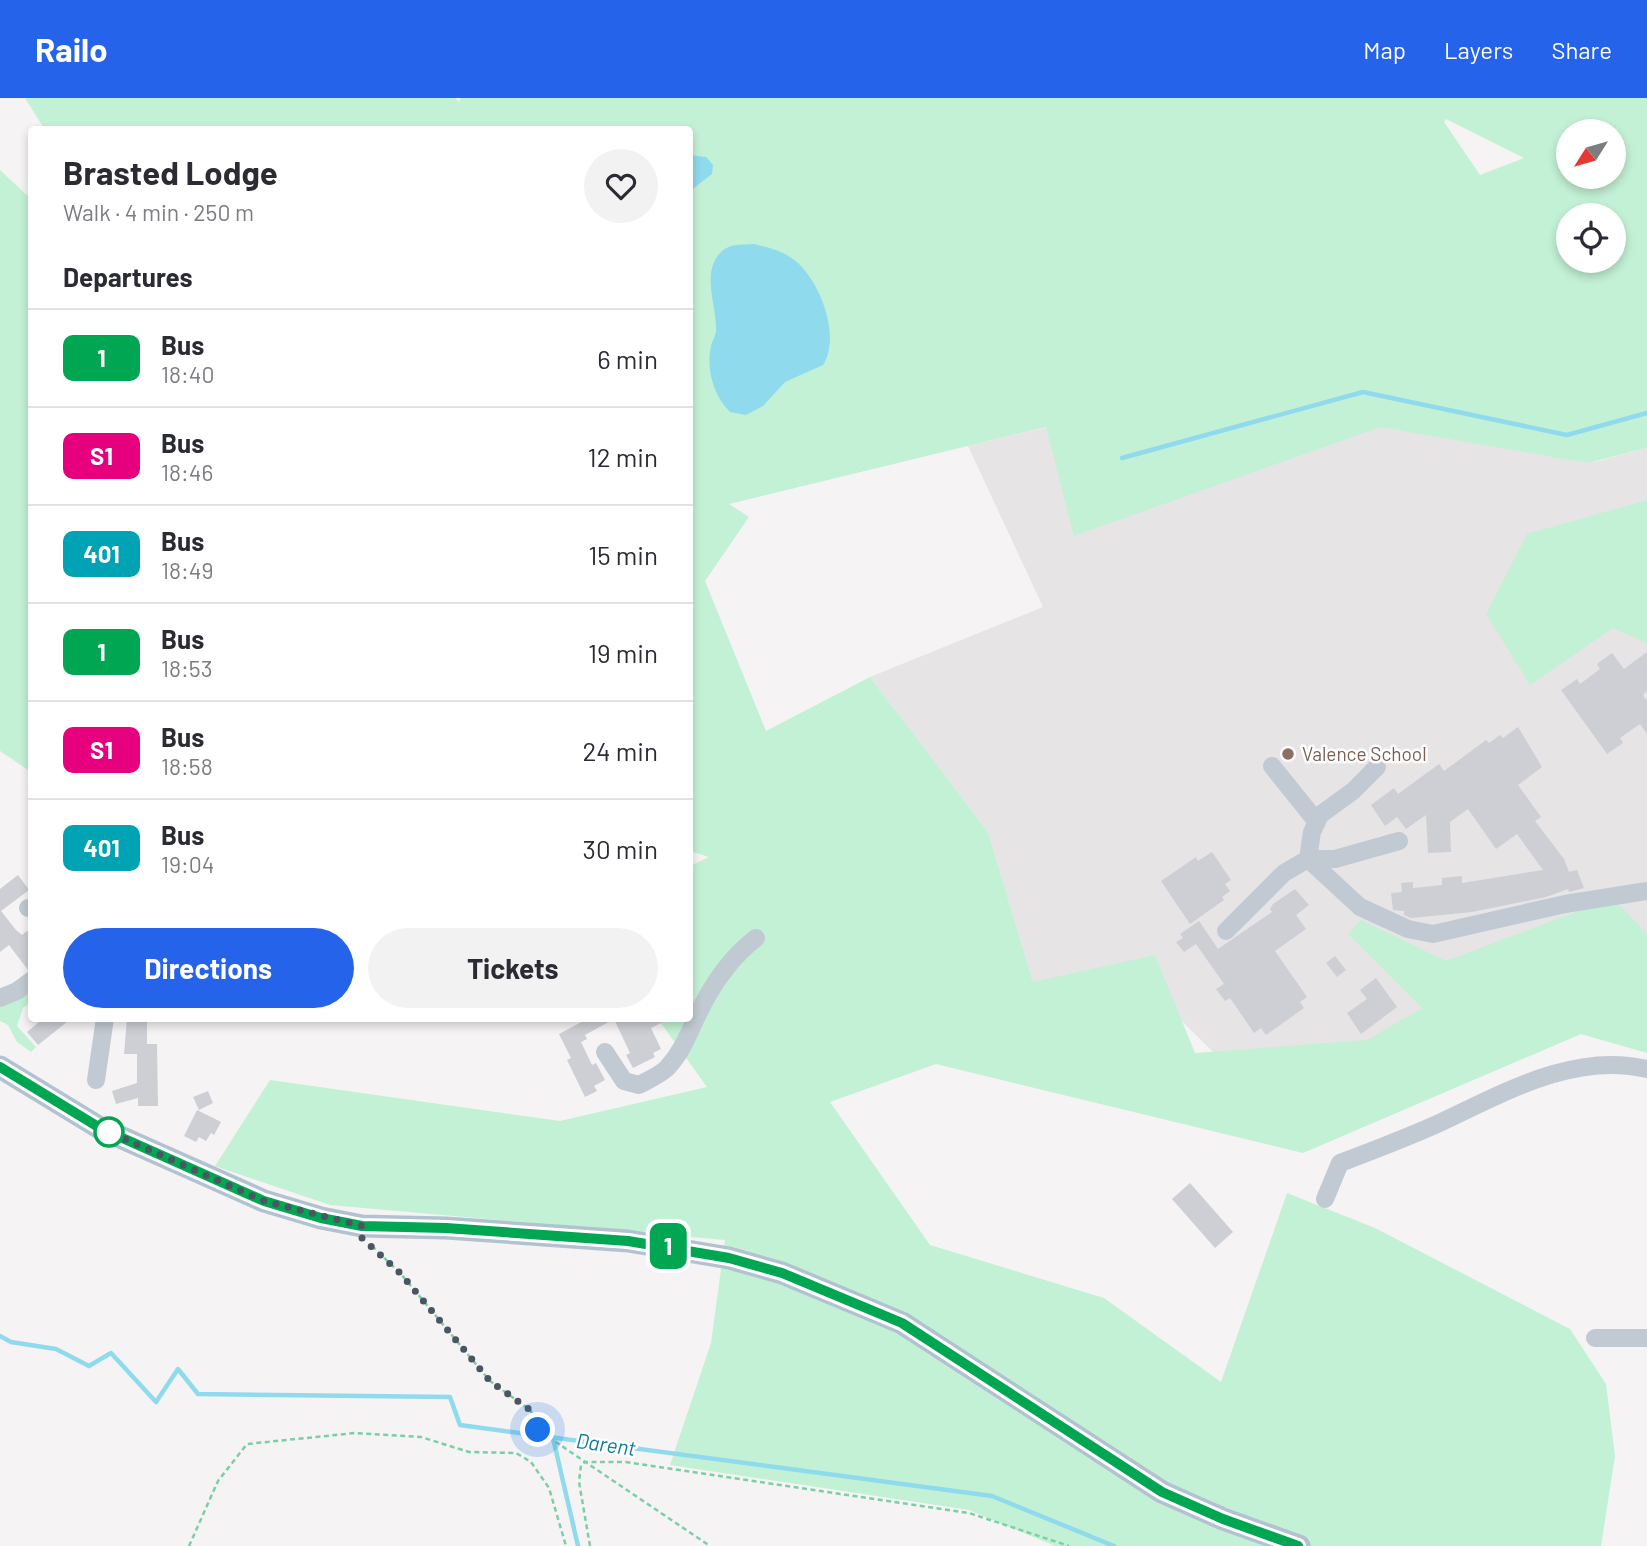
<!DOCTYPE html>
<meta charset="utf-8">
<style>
body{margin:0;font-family:Barlow,sans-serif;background:#f2f2f3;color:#2b2b33;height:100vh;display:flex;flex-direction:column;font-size:26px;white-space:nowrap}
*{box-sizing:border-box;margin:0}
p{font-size:23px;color:#7c7c81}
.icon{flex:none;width:38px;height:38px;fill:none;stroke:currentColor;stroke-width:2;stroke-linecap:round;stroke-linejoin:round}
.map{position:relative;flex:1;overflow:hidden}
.side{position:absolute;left:28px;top:28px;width:665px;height:896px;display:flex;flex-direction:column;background:#fff;border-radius:7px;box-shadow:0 4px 10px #0003}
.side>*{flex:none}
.badge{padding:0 14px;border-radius:10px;font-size:24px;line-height:46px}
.needle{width:46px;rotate:233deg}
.tools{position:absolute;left:1556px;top:21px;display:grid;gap:14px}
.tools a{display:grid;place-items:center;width:70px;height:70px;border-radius:50%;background:#fff;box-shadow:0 4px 10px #0003;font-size:35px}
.you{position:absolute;width:35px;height:35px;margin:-18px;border:5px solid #fff;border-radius:50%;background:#1a73e8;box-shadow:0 0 0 10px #1a73e833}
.map>.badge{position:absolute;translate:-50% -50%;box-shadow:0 0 0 4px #fff}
h2{padding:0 35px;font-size:26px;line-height:63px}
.round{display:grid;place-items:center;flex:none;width:74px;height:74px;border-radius:37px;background:#f2f2f3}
.headline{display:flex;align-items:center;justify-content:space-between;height:119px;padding:0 35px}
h1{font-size:33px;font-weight:700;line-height:52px}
.action{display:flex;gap:14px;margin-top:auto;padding:14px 35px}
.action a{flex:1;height:80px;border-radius:42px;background:#2563eb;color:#fff;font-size:28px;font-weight:700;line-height:80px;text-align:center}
.action a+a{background:#f2f2f3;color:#2b2b33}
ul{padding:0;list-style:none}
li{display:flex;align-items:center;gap:21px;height:98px;padding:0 35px;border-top:2px solid #e1e1e2}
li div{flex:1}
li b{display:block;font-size:26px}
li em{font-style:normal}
li .badge{min-width:77px;font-weight:700;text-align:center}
header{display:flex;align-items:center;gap:42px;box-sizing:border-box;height:98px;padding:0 35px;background:#2563eb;color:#fff}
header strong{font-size:33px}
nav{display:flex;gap:38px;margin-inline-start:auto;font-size:24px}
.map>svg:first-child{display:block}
.education{fill:#e6e4e5}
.green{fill:#c3f1d5;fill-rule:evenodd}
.water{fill:#90daee}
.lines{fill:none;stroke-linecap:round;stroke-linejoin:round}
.stream{stroke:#90daee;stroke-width:4.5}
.building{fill:#cdcfd5}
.path{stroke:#7ad0a6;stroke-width:2.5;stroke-dasharray:5 3.5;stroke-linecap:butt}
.minor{stroke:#c1cad2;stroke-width:18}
.major{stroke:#b3c2d1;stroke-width:23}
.line-casing{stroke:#fff;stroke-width:16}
.line{stroke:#00a651;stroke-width:10}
.walk{stroke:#4a5661;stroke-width:7;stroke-dasharray:0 12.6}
.education-dot{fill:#8d6e63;stroke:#fff;stroke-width:2.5}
.stop-dot{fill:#fff;stroke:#00a651;stroke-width:3.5}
.labels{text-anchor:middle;stroke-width:5;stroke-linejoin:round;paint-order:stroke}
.education-label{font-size:19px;fill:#785e54;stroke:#fff;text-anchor:start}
.water-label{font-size:21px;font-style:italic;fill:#0c7c9b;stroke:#fff}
</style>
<header>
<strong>Railo</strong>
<nav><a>Map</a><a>Layers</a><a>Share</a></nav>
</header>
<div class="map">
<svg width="1647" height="1448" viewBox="0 0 1647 1448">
<rect width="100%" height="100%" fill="#f5f3f3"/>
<path class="education" d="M1213 289 1595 364 1647 350V846L1369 950 1213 954 1172 913 1033 884 988 734 870 579 1043 509 968 348Z"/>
<path class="green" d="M25 0H455L460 4V0H1647V350L1588 365 1380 329 1074 438 1046 329 729 406 749 419 705 483 766 633 870 579 988 734 1033 884 1155 857 1195 955 1367 942 1422 910 1348 836 1361 822 1446 863 1613 800 1647 836V955L1581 936 1303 1055 936 966 830 1004 930 1147 1104 1200 1221 1284 1287 1095 1375 1130 1570 1231 1606 1286 1615 1358 1601 1448H1055L969 1412 670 1367 711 1245 725 1142 330 1107 215 1068 270 982 560 1023 707 989 658 921 690 920V768L709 759 690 753V32H45ZM1446 21 1524 60 1480 77 1444 24ZM1568 33H1614V79H1568ZM1568 117H1614V163H1568Z
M0 72 31 101V674L0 653Z
M1647 402V545L1613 530 1530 587 1486 516 1527 436Z
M31 892V903L23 910 17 928 36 949 31 954 17 944 8 927 0 923V905Z"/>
<path class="water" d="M690 57 706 59 713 67 712 76 694 90 690 100Z
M754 146C766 149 780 152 790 159 819 177 842 238 823 267L785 284 763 308 746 317 730 314C713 297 706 271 711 248 712 243 716 238 716 232 717 208 700 173 722 153 731 145 743 147 754 146Z"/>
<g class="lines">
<path class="stream" d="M1122 360 1363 294 1567 337 1647 315
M0 1238 11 1244 56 1251 89 1268 111 1255 156 1304 178 1271 198 1296 450 1299 460 1327 992 1398 1114 1448
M553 1340 578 1448"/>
</g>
<path class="building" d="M1647 554V593L1643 597 1647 603V636L1640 626 1620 640 1623 645 1607 656 1561 592 1577 581 1580 586 1600 571 1597 566 1612 555 1624 571Z
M1518 629 1542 669 1518 687 1541 719 1535 723 1564 761 1569 774 1577 772 1584 790 1569 794 1568 791 1546 799 1472 814 1411 820 1404 817V813L1393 812 1391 795 1402 794 1401 785 1413 784V790L1442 787V780L1462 778V785L1543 772 1517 736 1496 751 1468 711 1450 724 1451 754 1428 755 1426 717 1406 731 1397 719 1385 728 1371 707 1394 690 1398 696 1439 666 1444 673 1486 642 1489 645 1500 637 1503 640Z
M1212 754 1231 782 1225 786 1230 793 1222 799 1224 802 1190 826 1161 783 1196 759 1198 763Z
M18 777 29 792 1 813 16 832 22 837 27 833 32 839V871L28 872 9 847 0 854V791Z
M1295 791 1309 807 1296 817 1306 831 1275 853 1307 899 1300 904 1304 910 1266 937 1261 930 1254 935 1230 900 1225 903 1216 891 1224 886 1196 846 1184 854 1176 844 1183 840 1180 836 1199 823 1218 851 1272 814 1270 811 1273 806Z
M1335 858 1346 872 1337 879 1326 865Z
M1376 880 1397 909 1361 936 1347 915 1367 901 1360 892Z
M44 920H72L38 947 27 934Z
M127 920H147V946H157L158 1008H138V1000L116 1006 112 993 137 985V956H124Z
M589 920H671L651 930 661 951 653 955 655 959 633 970 626 957 630 955 614 921 585 937 587 941 581 944 592 967 596 965 605 982 594 988 597 993 585 999 567 962 571 960 559 936Z
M208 993 213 1005 199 1012 193 999Z
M197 1012 221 1024 214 1037 211 1035 206 1043 199 1039 196 1044 184 1038Z
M1190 1085 1233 1134 1215 1150 1172 1101Z"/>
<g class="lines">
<path class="path" d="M372 1148 401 1176 490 1283 530 1312 537 1322 538 1332 710 1448
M189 1448 218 1383 247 1346 355 1335 421 1339 469 1354 516 1355 531 1364 549 1390 566 1448
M590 1448 579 1384 581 1367 585 1364H626L969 1415 1069 1448"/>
<path class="minor" d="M1272 668 1317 724
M1377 669 1353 693 1320 717 1312 734 1308 761 1360 809 1408 831 1433 836 1565 806 1647 793
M28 810H32
M1226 833 1284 775 1308 761H1335L1399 743
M0 900 17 893 32 882
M605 954 624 983 639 987C648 982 660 977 667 970 682 954 688 937 697 918 711 888 730 860 756 840
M96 982 105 920
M1325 1101 1340 1065C1372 1053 1403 1041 1435 1027 1500 997 1573 953 1647 971
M1595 1240H1647"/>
<path class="major" d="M0 969 100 1030 264 1103 321 1120 362 1128 446 1130 628 1143 729 1160 782 1175 902 1225 1162 1394 1223 1421 1299 1448"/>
</g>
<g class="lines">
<defs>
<path id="line" d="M0 969 100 1030 264 1103 321 1120 362 1128 446 1130 628 1143 729 1160 782 1175 902 1225 1162 1394 1223 1421 1298 1448"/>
</defs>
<use href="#line" class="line-casing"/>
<use href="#line" class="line"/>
<path class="walk" d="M109 1034 100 1030 264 1103 362 1128V1140L401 1176 490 1283 530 1312 537 1322 538 1332"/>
</g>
<circle class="education-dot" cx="1288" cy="656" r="7"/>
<circle class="stop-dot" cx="109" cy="1034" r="14"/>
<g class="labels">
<g class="education-label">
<text x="1302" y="663">Valence School</text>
</g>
<g class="water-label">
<text transform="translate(606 1347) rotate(8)" y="7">Darent</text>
</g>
</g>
</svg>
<div class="tools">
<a><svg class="needle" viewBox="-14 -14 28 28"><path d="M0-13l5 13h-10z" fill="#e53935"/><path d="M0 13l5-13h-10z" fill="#7c7c81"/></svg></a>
<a><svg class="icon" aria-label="locate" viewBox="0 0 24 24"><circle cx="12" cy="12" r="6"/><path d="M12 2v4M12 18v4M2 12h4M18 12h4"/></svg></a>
</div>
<div class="you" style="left:538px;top:1332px"></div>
<b class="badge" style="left:668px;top:1148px;background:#00a651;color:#fff">1</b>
<section class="side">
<div class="headline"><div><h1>Brasted Lodge</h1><p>Walk · 4 min · 250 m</p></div><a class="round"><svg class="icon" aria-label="heart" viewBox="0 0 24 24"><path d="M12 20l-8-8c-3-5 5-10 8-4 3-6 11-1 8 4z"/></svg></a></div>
<h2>Departures</h2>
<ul>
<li><span class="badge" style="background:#00a651;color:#fff">1</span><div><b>Bus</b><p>18:40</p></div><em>6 min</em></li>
<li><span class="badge" style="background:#e6007e;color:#fff">S1</span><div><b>Bus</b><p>18:46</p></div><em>12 min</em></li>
<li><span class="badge" style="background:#00a3b4;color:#fff">401</span><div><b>Bus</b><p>18:49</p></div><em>15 min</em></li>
<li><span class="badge" style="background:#00a651;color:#fff">1</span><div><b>Bus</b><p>18:53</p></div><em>19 min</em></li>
<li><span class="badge" style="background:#e6007e;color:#fff">S1</span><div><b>Bus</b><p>18:58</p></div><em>24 min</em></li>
<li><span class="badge" style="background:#00a3b4;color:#fff">401</span><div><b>Bus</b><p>19:04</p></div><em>30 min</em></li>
</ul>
<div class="action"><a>Directions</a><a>Tickets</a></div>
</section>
</div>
